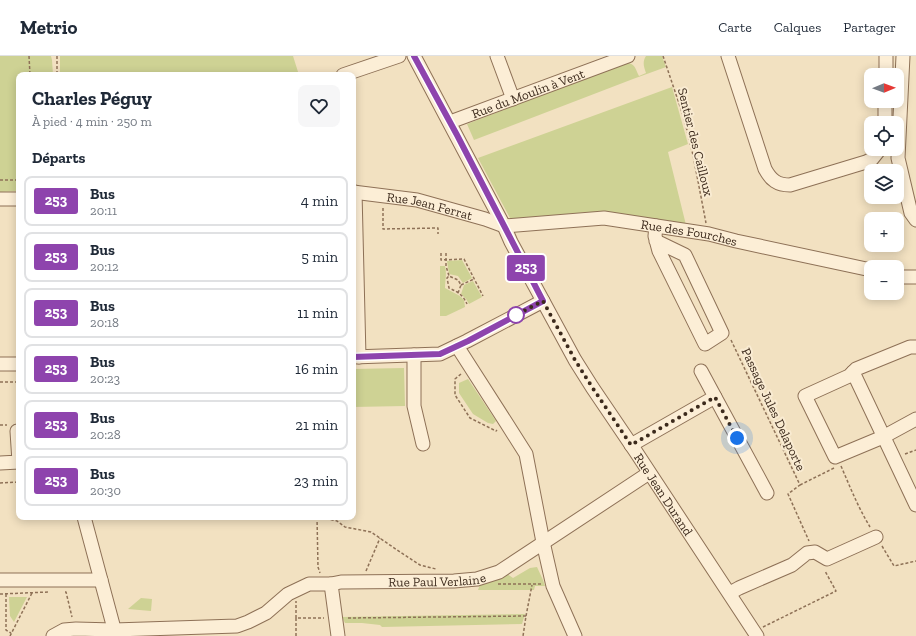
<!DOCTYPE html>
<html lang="fr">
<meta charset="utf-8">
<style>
body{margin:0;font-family:"Zilla Slab",serif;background:#f6f6f7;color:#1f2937;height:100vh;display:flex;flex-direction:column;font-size:15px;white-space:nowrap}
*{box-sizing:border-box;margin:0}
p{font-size:13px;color:#747a83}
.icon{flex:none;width:22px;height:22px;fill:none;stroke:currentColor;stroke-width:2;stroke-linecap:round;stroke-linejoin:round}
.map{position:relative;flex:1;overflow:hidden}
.drawer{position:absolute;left:16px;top:16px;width:340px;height:448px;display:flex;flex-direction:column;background:#fff;border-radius:8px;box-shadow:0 2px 10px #0003}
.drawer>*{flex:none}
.badge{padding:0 8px;border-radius:3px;font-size:14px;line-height:26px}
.needle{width:26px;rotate:89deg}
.buttons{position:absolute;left:864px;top:12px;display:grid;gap:8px}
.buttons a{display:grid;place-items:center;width:40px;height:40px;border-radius:8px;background:#fff;box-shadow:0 2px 10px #0003;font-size:20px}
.you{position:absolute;width:20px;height:20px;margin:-10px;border:3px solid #fff;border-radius:50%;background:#1a73e8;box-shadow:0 0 0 6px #1a73e833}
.map>.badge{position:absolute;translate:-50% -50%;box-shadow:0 0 0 2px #fff}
h2{padding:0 16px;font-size:15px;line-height:36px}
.round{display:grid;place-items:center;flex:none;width:42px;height:42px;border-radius:8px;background:#f6f6f7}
.overview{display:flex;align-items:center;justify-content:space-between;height:68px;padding:0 16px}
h1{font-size:19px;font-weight:700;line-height:30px}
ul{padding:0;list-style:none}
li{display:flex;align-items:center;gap:12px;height:50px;margin:0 8px 6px;padding:0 8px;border:2px solid #e0e1e3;border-radius:8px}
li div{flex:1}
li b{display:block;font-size:15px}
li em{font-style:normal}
li .badge{min-width:44px;font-weight:700;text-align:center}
header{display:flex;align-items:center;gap:24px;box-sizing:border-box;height:56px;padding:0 20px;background:#fff;border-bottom:1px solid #e0e1e3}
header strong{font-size:19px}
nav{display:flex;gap:22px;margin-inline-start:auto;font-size:14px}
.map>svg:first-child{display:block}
.green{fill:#ced294}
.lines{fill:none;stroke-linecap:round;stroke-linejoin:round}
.minor-casing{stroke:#8e7157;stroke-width:15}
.path{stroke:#8e7157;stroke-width:1.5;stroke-dasharray:3 2;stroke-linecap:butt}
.minor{stroke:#fceed6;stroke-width:13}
.line-casing{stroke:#fff;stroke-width:9}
.line{stroke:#8e44ad;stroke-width:6}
.walk{stroke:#3c2a1c;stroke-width:4;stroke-dasharray:0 7.2}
.stop-dot{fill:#fff;stroke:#8e44ad;stroke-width:2}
.labels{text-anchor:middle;stroke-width:4;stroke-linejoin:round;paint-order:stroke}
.street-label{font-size:13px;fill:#3c2a1c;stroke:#f9ebd2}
</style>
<header>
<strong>Metrio</strong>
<nav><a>Carte</a><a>Calques</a><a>Partager</a></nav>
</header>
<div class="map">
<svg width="916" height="580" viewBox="0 0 916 580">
<rect width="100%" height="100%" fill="#f2e1c1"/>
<path class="green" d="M0 0H51L52 4 53 19H19V135L0 136Z
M60 0H293L299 19H60Z
M646 0H662L666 11 633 23 474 84 467 68 624 7C635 6 635 12 639 20L646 17C644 11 642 6 646 0Z
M672 31 688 88 668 96 686 169 619 159 589 156 512 163 510 162 478 102Z
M462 204 472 222 463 227 458 220 449 218 447 205Z
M440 210H445C447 217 445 225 445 232L460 240 464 244 465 251 446 260H440Z
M473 225 482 241 469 248 466 243 461 238 464 229Z
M404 312 405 350 353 351V313Z
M468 323 496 365 493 368 488 367 473 358 459 337V327Z
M537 511 543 524 545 530H535L534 534H478L481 526 506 517 513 522 530 512Z
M9 541H27L14 566 10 560Z
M141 542 152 543 151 555 128 553Z
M525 558 522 568 382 571 380 569 362 567H345L342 561Z"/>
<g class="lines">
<defs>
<g id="minor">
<path id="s1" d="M414 0 504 170 511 186 575 304 592 331 636 396 757 580"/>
<path d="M497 0 513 43"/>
<path d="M728 0 765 113C771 124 777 129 790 129L866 106 872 103 880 93"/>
<path d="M903 0 898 102 911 157 916 164"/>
<path d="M343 19 399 0"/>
<path d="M886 19V0"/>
<path id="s2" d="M450 66 628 0"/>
<path d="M885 67V45"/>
<path id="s3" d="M353 136 417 144 485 163 504 170 604 162 709 178 736 185 871 214"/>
<path d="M355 136 359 301"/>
<path d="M0 143H19"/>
<path d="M656 170 655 180 659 195 705 288 722 277 685 199 656 185"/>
<path d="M897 220 901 221H916"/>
<path d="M457 290 507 368 526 398 543 486 553 530 575 580"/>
<path d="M916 291H910L856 313 853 316 916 449"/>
<path d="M414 299V350L423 388"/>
<path d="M353 301 440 298 467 285 543 245"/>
<path d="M0 308H19"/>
<path d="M853 316 849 320 805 340 835 401 883 381 916 363"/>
<path d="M715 341 767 437"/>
<path d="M631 389 715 341 701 315"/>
<path d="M0 407 19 406 17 375"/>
<path d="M84 461 116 580"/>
<path d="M0 524H101"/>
<path d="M331 528 338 580"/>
<path d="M730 537 739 532 792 509 807 497 815 496 827 503 876 481"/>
<path id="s4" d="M53 580 64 574 76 573 114 574 237 570 248 566 266 557 288 538 309 528H331L341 526 454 525 477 523 499 516 649 417"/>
</g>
</defs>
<use href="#minor" class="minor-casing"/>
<path class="path" d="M29 0 30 19
M57 0V19
M663 0 684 62 693 99 706 167
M0 124H19
M383 152V173L438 172V178
M441 197V204L464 203 483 240
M446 197V210L449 220
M461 229 474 223
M458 237 461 229 458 224 449 220 447 222 449 232C458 236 463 239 467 248
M731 284 800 429 788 438 809 485
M461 318 455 323V339L470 362 496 375 497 374
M0 326H19
M0 369H7
M905 398 916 394
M841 410C850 431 858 451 870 471
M0 427 19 426
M800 429 834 412
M317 461 318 511 320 517
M321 461 337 465 345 471 371 476 400 496 420 509 436 513
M882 490 894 510 916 505
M366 515 380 482
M498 528H541
M65 536H66L72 561
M0 538 49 536
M6 538V574L11 577
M526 560 532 529
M296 562V545
M348 562 526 560 523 580
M763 571 836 535 825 515
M10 580 32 537
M296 580V562H324"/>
<use href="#minor" class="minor"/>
</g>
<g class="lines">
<defs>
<path id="line" d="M353 301 440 298 468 285 543 245 457 79 414 0"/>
</defs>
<use href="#line" class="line-casing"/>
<use href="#line" class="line"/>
<path class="walk" d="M516 259 514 260 543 245 575 304 592 331 631 389 715 341 737 382"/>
</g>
<circle class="stop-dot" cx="516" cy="259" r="8"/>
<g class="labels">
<g class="street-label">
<text dy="5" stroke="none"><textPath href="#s2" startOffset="83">Rue du Moulin à Vent</textPath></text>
<text transform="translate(696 86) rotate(76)" y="5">Sentier des Cailloux</text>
<text dy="5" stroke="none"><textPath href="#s3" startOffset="78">Rue Jean Ferrat</textPath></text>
<text dy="5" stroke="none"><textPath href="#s3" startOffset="342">Rue des Fourches</textPath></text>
<text transform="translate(774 353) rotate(65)" y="5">Passage Jules Delaporte</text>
<text dy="5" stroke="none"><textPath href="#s1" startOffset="505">Rue Jean Durand</textPath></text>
<text dy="5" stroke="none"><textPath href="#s4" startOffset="398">Rue Paul Verlaine</textPath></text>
</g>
</g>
</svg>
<div class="buttons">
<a><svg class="needle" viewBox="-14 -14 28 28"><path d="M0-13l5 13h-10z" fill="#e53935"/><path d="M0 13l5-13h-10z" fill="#747a83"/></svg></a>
<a><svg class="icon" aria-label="locate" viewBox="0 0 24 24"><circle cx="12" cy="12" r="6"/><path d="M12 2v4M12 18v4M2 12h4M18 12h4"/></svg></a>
<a><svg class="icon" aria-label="layers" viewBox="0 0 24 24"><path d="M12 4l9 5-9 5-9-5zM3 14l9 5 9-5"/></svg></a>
<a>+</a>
<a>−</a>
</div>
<div class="you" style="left:737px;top:382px"></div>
<b class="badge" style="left:526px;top:212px;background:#8e44ad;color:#fff">253</b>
<section class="drawer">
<div class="overview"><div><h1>Charles Péguy</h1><p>À pied · 4 min · 250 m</p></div><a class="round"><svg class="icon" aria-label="heart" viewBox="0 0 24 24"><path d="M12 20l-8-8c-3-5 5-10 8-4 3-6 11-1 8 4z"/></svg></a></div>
<h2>Départs</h2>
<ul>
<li><span class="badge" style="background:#8e44ad;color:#fff">253</span><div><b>Bus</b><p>20:11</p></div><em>4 min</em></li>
<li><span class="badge" style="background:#8e44ad;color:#fff">253</span><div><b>Bus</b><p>20:12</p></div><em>5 min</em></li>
<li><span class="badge" style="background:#8e44ad;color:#fff">253</span><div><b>Bus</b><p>20:18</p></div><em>11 min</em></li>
<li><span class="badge" style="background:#8e44ad;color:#fff">253</span><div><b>Bus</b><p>20:23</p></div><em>16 min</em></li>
<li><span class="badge" style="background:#8e44ad;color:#fff">253</span><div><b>Bus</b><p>20:28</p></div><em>21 min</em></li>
<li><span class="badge" style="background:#8e44ad;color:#fff">253</span><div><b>Bus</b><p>20:30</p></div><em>23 min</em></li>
</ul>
</section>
</div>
